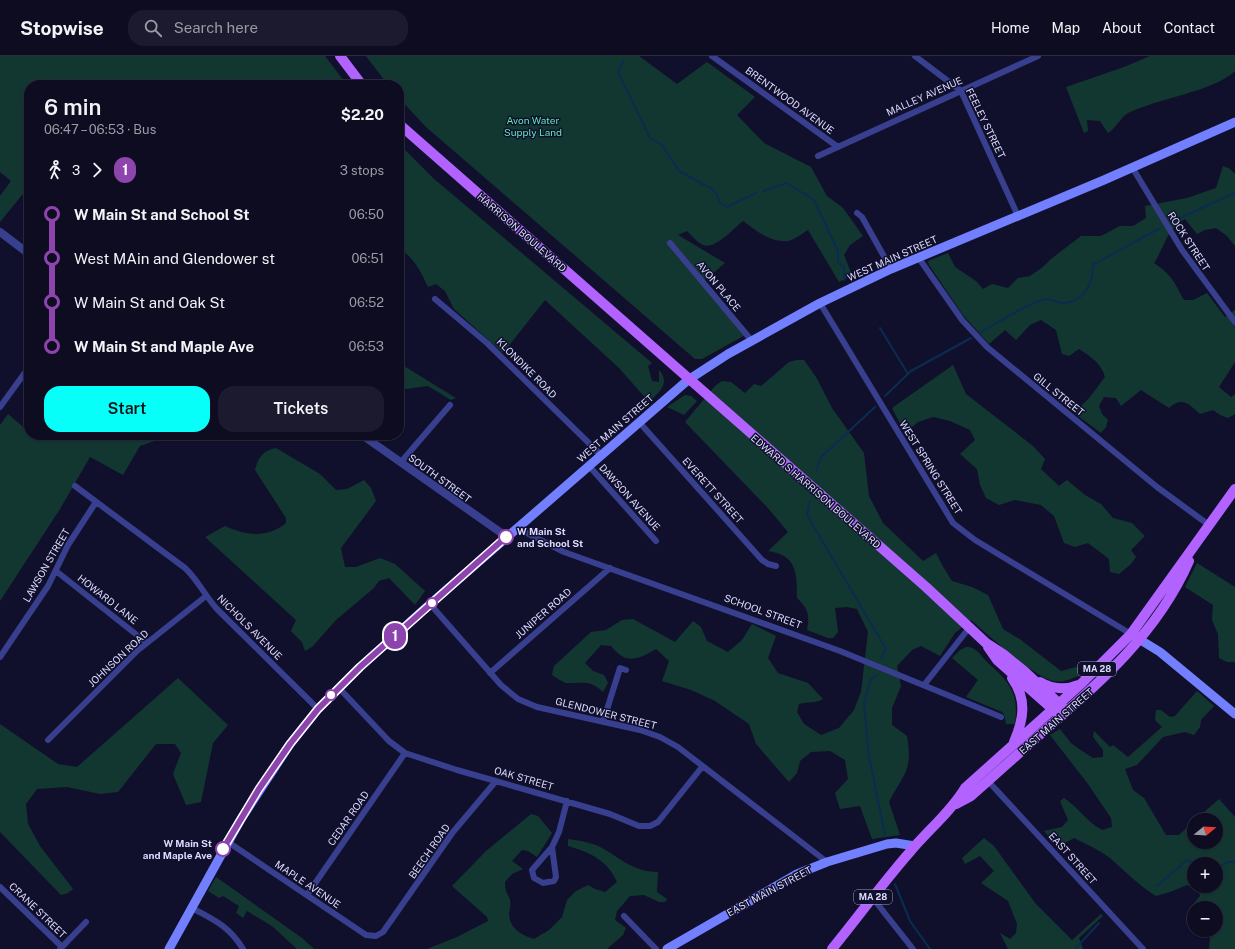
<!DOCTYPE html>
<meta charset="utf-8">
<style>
body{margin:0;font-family:"Public Sans",sans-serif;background:#1b1a2e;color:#f1f3f6;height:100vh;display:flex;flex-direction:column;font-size:15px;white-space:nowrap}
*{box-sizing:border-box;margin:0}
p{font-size:13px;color:#9a9ba5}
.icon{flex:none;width:22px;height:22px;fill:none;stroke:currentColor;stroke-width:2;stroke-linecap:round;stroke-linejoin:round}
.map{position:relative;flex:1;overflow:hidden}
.sheet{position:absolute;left:24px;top:24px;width:380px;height:360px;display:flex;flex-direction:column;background:#0d0c21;border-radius:16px;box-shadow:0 1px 3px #0004,0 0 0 1px #2d2c3f}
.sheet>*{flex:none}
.badge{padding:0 8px;border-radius:13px;font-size:14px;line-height:26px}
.needle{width:26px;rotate:72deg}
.controls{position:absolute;left:1187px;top:757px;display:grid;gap:8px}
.controls a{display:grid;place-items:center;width:36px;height:36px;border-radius:50%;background:#0d0c21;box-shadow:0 1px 3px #0004,0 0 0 1px #2d2c3f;font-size:20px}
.map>.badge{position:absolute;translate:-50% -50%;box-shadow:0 0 0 2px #fff}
.legs{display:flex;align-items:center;gap:6px;height:44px;padding:0 20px;font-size:13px}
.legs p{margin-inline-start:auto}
.headline{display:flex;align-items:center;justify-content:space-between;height:68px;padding:0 20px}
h1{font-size:22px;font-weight:600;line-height:30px}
.primary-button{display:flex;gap:8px;margin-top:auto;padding:8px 20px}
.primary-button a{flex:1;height:46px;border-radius:16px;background:#07fffa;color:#111;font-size:16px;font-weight:600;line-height:46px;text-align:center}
.primary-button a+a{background:#1b1a2e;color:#f1f3f6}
ul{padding:0 20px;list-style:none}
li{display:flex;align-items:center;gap:14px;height:44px;font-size:15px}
li i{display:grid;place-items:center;width:6px;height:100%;margin:0 5px;background:currentColor}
li i::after{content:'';width:10px;height:10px;margin:-5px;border:3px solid;border-radius:50%;background:#0d0c21}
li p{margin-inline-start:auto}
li:first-child i{background:linear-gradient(#0000 50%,currentColor 0)}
li:last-child i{background:linear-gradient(currentColor 50%,#0000 0)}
header{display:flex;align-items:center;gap:24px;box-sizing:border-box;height:56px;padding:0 20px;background:#0d0c21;border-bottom:1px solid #2d2c3f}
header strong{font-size:19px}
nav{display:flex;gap:22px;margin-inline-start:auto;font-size:14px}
.search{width:280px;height:36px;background:#1b1a2e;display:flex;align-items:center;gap:10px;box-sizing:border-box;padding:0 14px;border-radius:16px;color:#9a9ba5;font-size:15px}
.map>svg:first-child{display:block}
.green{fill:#123731;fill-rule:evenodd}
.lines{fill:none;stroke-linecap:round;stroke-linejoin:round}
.stream{stroke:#0a2c51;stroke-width:2}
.minor{stroke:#383f8e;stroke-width:6}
.tertiary{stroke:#383f8e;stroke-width:8}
.secondary{stroke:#727fff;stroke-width:9}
.primary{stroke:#b162ff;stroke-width:10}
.line-1-casing{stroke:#fff;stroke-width:9}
.line-1{stroke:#8e44ad;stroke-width:6}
.stop-1-dot{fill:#fff;stroke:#8e44ad;stroke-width:2}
.labels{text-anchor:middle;stroke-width:3;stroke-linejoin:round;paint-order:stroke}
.shield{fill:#11102c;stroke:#9e9ec0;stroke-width:1}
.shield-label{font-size:9px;font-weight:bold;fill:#dbdbff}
.street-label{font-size:10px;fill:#dbdbff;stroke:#11102c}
.park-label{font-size:10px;fill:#5fe7b5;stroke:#11102c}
.stop-label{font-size:10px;font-weight:bold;fill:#dbdbff;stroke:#11102c;text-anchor:start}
</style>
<header>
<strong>Stopwise</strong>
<div class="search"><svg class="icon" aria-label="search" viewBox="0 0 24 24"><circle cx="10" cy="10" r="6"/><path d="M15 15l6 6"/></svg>Search here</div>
<nav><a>Home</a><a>Map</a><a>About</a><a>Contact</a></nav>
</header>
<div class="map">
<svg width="1235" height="893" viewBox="0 0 1235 893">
<rect width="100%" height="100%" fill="#11102c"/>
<path class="green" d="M0 0H325L347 29H29V135L22 139 0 166V140L11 125 0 116Z
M366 0H639L677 28 707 6 755 41 737 59 764 87 811 111 827 140 843 152 863 180 850 189 844 199 852 219 839 226 808 174C803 177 794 184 788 185 771 187 755 174 743 165 734 172 715 194 703 189 698 187 691 179 687 175L678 179 725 207 705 224 749 277 702 303H695L426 71 399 42V29H388Z
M1150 0H1235V15C1215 35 1156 43 1128 57 1120 62 1116 72 1108 77L1100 65 1087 64 1088 75 1084 77 1066 31 1124 11Z
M399 88 433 122 652 307 648 310 652 325 659 326V314C671 327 659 336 649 346L619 312 545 244 503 297 454 253 445 235 436 228 428 231C421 216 414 201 399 193Z
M1223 110 1230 113 1235 118V190L1227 180 1216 172 1205 174 1197 178 1185 163C1166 173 1165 191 1154 207 1172 219 1174 226 1184 244H1193L1207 237 1225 261 1235 254V306L1219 331 1231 341 1235 338V358L1228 362 1220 359 1213 354 1200 358C1189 348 1182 340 1169 352L1141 334 1121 350 1116 342 1104 341 1099 350 1102 358 1108 364 1106 371 1101 377 1074 357 1090 341 1105 321C1101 307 1091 301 1079 293L1069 300 1062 298 1056 274 1041 264 1030 269 1016 284 1005 274 989 288 963 259 929 209 928 205 948 197 955 211 976 225 983 233 992 228 1008 232 1018 222 1030 220 1043 211 1051 203 1081 180H1101L1120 170H1133L1146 162 1145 150 1187 142 1216 132Z
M797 304H804L816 321 832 352 864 397 869 440 883 467 923 505 936 497 942 509 952 525 972 531 988 539 1003 573 1021 584 1061 615 1076 611 1082 613 1080 619C1072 623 1062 627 1053 625 1033 620 988 579 971 564L955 577 940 600 921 590 912 594 897 610 901 630 892 652V669L907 680C913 715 904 717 889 746L900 779 872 783 860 750 840 753 835 737 848 723 845 704 830 695 811 696 800 705 797 717 789 726 756 688 749 668 715 645 691 634 662 625 669 605 656 593C637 604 626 609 611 590L601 589 585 607 593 615 604 619 608 627 603 636C589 623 583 628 566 627 562 626 556 621 552 619L554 610 591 576 606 574 622 564 633 563 675 586 693 565 701 571 707 585 728 596 742 584 752 568 776 580 768 602 778 617 808 627 823 643C815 648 808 645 799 648L797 656 804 668 821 679 839 672 854 654 861 636 868 576 857 553 847 551 835 552 838 576 833 582H828L807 574C810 559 808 552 797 542 797 517 797 499 768 495L788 476 767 451 685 366 715 330 722 325 731 326 745 337 754 328 761 330 789 306Z
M399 307 456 342 451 344 428 330 406 333 399 332Z
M953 309 966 338 1033 390 1045 403 1041 413 1059 430 1067 424 1085 439 1101 448 1113 462 1132 467 1145 480 1131 494 1136 501 1131 508 1119 518 1110 516 1109 503 1088 487 1075 491 1064 487 1054 460 1041 449 1015 444 999 449 986 442 980 429 977 413 960 398 975 384 970 374 950 365 933 361 918 366 905 377 892 352Z
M685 339 691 340 697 345 684 359 667 351Z
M8 358 29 376V379H172L140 390 123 419 90 401 60 453 0 545V369Z
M276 392 320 418 336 434 347 433 364 424 371 432 376 445 341 492 345 511H356L380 502 395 508 425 535 415 549 389 522 379 525 374 532 336 564 312 591 305 595 302 586 291 575 296 564 205 481 225 470C247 480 268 482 286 467V462L255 414C258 402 262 395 276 392Z
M1197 507 1235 531V606H1227L1219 602 1218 578 1212 564 1213 549 1185 531Z
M966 591C977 591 980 599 987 606 1010 627 1019 636 1015 668H1006L1004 658 1002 656 966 641 978 624 952 602 960 594Z
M178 622 228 669 213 687 201 746 186 749 173 718 181 697 175 688H156L118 736 100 738 67 731 37 733 26 748 28 768 40 790 73 833 68 837 61 839 0 776V668L58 708 77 711Z
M1197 635 1214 650 1201 664 1200 671 1194 679 1185 676 1163 681 1137 709 1125 713 1133 734 1144 742 1166 779H1179L1194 765V786H1216V764H1195L1219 743 1235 761V893H1209L1210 881 1197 874H1216V852H1194V873L1189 870C1184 857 1192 850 1200 840L1198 833 1187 829 1170 836 1156 840C1138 829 1125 815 1110 802 1099 794 1086 788 1074 782L1058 791 1044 775 1062 771 1068 764 1060 745 1064 742C1078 751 1087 766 1102 774L1112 771 1111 762 1088 728 1050 679 1060 673 1071 687 1079 693 1093 702 1103 701V694L1093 681 1094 675 1110 691 1113 689 1128 701 1162 671 1155 664 1156 654H1161L1170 661 1175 660ZM1194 808H1216V830H1194Z
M531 758 538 760 552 777 537 801 528 795 522 794 512 805 523 813 512 818 505 826C505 838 508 836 510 844 511 848 510 853 509 857 509 872 521 879 534 883L549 874 562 861 567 844 576 835 588 829 595 833 605 836 617 826C608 805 590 796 568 790V783C577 784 587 786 596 789 619 800 631 816 658 816L657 836 667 843 665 846H659L644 839 630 840 617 855 615 864 626 872 623 879 607 893H427L457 881 488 865 487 861 452 830 486 795Z
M984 782 994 790 1036 848 1072 884 1101 858 1103 860 1079 882 1083 893H1008L1000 877 1010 883 1016 877 1017 868 1008 845 981 827 994 815 980 800 965 808 962 802Z
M216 821 302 882 314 893H297L272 870 247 855 243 862 236 857 239 850 223 840 219 842 208 835Z"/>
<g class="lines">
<path class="stream" d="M623 5 618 16 650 82 662 89 679 115 712 133 717 139 720 147 727 151 756 137
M763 135 787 127 814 144 838 195V206L844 211V224
M1171 166 1235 137
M880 272 908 318
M981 276C1001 265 1021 251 1042 244 1049 241 1056 247 1064 247 1084 246 1093 227 1093 209L1160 172
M885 340 911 315 971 282
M817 414 820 402 875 351
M810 445 807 459 886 593 881 602
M878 619 871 623 864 647 869 700 885 779
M1216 813 1228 806H1235
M895 828 910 865 930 893
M1157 830 1187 804 1198 808
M1075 893 1099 867"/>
<path class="minor" d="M712 0 838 91
M915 0 961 35 1018 160
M818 100 1038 0
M1132 111 1182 194 1235 266
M857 157 862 161 891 213
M670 187 752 285
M918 201 962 264 987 291 1157 431 1209 469
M435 243 487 287 601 399
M820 247 953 467 975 484 1131 578
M0 351 29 311
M639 366 762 504 768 508 776 510
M401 406 450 349
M589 410 656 485
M75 430 185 512C198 524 205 540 217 553L318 653
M517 472 564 496 840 595 1001 661
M56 515 147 587
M430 548 501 629 518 643 537 651 640 674 660 681 678 691 827 806
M0 601 48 530 68 489 96 446
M490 617 610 512
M924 629 969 572
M339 632 389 685 405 697 457 714 610 758 639 770H650L658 766 702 711
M603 666 620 612 626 614
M48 684 137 595 206 540
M988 725 1143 893
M228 786 366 879 376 880 383 876 453 776 496 725
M552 791 556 821 554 825 543 827 534 822 532 814 552 791 559 776 567 745
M0 831 62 891
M307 839 405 697
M872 841 913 893
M192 852C214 864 229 870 243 893
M624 860 656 893
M60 893 86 866"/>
<path class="tertiary" d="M0 176 29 198
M362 379 507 481"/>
<path class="secondary" d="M1134 580 1160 596 1235 658
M169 893 241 763 290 688 318 653 360 611 430 548 688 324 728 298 820 247 891 213 1104 124 1235 66
M667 893 797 818 827 806 887 788 896 787 915 790"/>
<path class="primary" d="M340 0 362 29
M399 68 926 531 986 587 1003 598 1024 615 1067 655
M988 591 997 604 1057 657
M1012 622C1027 643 1024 663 1014 686
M1040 626C1052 633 1066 634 1078 629
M956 748 971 740C995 719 1019 697 1044 675 1101 626 1158 576 1189 505
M832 893C858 861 882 828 909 797 927 775 950 757 965 732L1082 627 1131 578 1235 433"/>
</g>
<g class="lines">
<defs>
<path id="line-1" d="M223 793 259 733 290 688 318 653 360 611 506 481"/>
</defs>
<use href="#line-1" class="line-1-casing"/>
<use href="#line-1" class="line-1"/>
</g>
<g class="stop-1-dot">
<circle cx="506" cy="481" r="7"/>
<circle cx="432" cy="547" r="5"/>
<circle cx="331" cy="639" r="5"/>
<circle cx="223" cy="793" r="7"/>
</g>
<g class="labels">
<g class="shield">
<rect x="1078" y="606" width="38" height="14" rx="3"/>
<rect x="854" y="834" width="38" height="14" rx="3"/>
</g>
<g class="shield-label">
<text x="1097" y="616">MA 28</text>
<text x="873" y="844">MA 28</text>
</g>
<g class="street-label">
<text transform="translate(924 40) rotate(-24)" y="4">MALLEY AVENUE</text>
<text transform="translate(790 44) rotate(36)" y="4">BRENTWOOD AVENUE</text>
<text transform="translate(986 67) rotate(64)" y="4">FEELEY STREET</text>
<text transform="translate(522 176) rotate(41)" y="4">HARRISON BOULEVARD</text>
<text transform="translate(1189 185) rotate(57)" y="4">ROCK STREET</text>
<text transform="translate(892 202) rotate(-24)" y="4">WEST MAIN STREET</text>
<text transform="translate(719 230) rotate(50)" y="4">AVON PLACE</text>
<text transform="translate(527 312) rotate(45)" y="4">KLONDIKE ROAD</text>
<text transform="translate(1059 338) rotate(39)" y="4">GILL STREET</text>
<text transform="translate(615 372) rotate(-41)" y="4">WEST MAIN STREET</text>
<text transform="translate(931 411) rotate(58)" y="4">WEST SPRING STREET</text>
<text transform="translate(440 422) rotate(36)" y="4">SOUTH STREET</text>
<text transform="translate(713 434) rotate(48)" y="4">EVERETT STREET</text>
<text transform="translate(816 435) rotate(41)" y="4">EDWARD S HARRISON BOULEVARD</text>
<text transform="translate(630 441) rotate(48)" y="4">DAWSON AVENUE</text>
<text transform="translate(46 509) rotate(-60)" y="4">LAWSON STREET</text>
<text transform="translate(108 543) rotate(38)" y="4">HOWARD LANE</text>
<text transform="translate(763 555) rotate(20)" y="4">SCHOOL STREET</text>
<text transform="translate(543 557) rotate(-41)" y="4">JUNIPER ROAD</text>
<text transform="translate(250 571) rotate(45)" y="4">NICHOLS AVENUE</text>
<text transform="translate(118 602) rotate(-43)" y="4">JOHNSON ROAD</text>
<text transform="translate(606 657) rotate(14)" y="4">GLENDOWER STREET</text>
<text transform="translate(1056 665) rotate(-41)" y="4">EAST MAIN STREET</text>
<text transform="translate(524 722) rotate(16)" y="4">OAK STREET</text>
<text transform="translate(348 762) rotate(-55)" y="4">CEDAR ROAD</text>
<text transform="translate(429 795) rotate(-55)" y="4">BEECH ROAD</text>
<text transform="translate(1073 802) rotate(48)" y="4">EAST STREET</text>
<text transform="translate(308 828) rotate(34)" y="4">MAPLE AVENUE</text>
<text transform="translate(769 835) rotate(-28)" y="4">EAST MAIN STREET</text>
<text transform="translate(38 854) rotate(44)" y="4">CRANE STREET</text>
</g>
<g class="park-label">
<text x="533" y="68">Avon Water<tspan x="533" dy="12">Supply Land</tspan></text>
</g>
<g class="stop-label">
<text x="517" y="479">W Main St<tspan x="517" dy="12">and School St</tspan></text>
<text x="212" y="791" text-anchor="end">W Main St<tspan x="212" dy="12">and Maple Ave</tspan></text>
</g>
</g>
</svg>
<div class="controls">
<a><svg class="needle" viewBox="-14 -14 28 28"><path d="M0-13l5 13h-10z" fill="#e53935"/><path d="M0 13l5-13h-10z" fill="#9a9ba5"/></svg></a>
<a>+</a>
<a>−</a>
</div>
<b class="badge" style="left:395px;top:580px;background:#8e44ad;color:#fff">1</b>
<section class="sheet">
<div class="headline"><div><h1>6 min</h1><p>06:47 – 06:53 · Bus</p></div><b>$2.20</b></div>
<div class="legs"><svg class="icon" aria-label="walk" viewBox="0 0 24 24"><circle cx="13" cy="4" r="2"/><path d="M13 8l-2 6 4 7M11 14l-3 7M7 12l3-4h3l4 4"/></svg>3<svg class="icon" aria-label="forward" viewBox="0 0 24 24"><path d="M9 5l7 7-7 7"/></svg><b class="badge" style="background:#8e44ad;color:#fff">1</b><p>3 stops</p></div>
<ul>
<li><i style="color:#8e44ad"></i><b>W Main St and School St</b><p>06:50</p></li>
<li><i style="color:#8e44ad"></i><span>West MAin and Glendower st</span><p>06:51</p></li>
<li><i style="color:#8e44ad"></i><span>W Main St and Oak St</span><p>06:52</p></li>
<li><i style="color:#8e44ad"></i><b>W Main St and Maple Ave</b><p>06:53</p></li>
</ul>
<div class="primary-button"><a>Start</a><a>Tickets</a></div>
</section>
</div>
